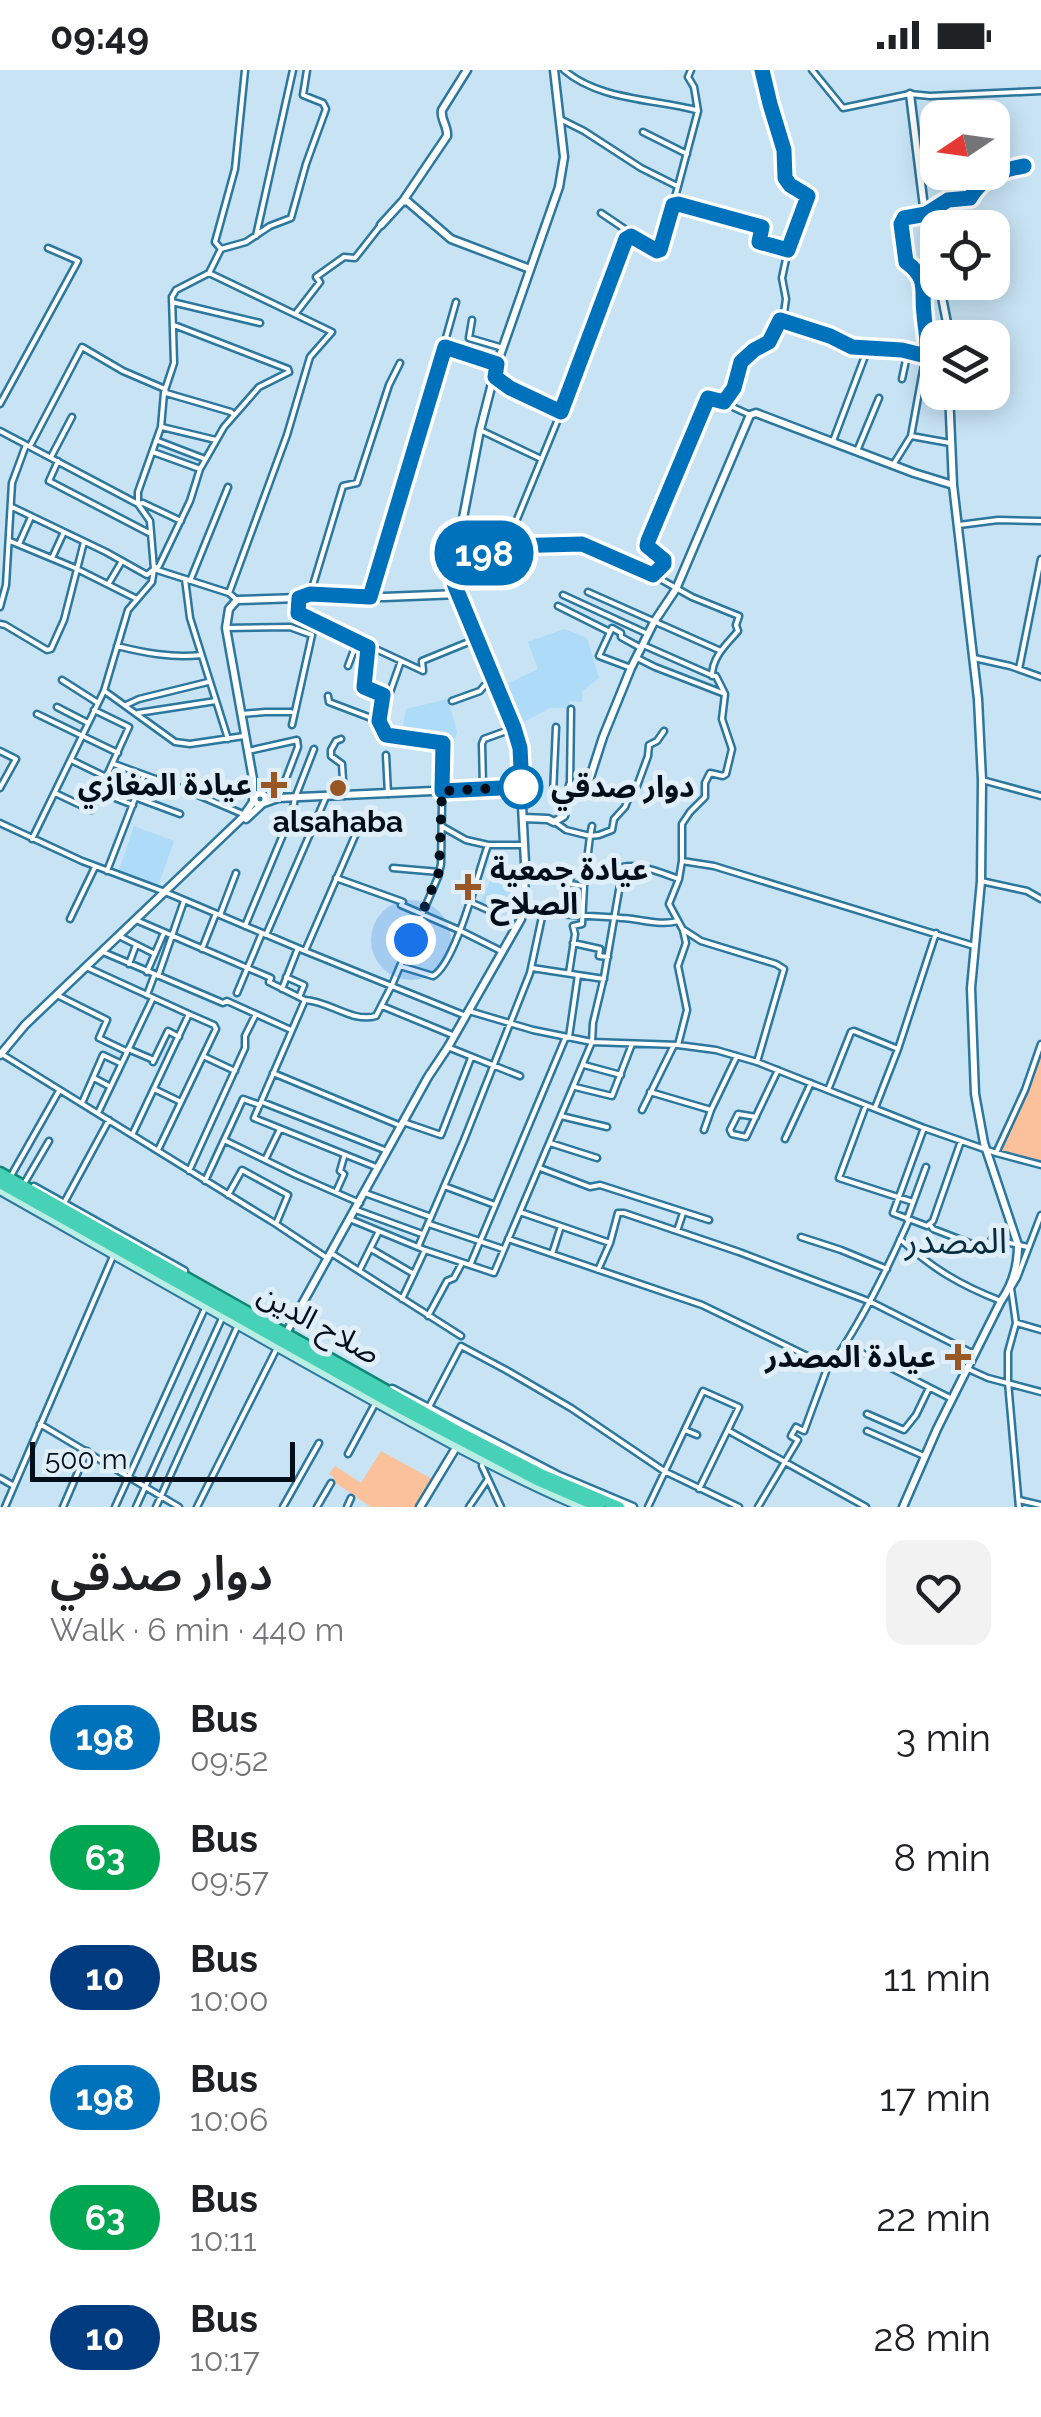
<!DOCTYPE html>
<meta charset="utf-8">
<style>
body{margin:0;font-family:Raleway,"Noto Sans Arabic",sans-serif;background:#f2f2f2;color:#202124;height:100vh;display:flex;flex-direction:column;font-size:38px;white-space:nowrap}
*{box-sizing:border-box;margin:0}
p{font-size:32px;color:#757577}
.icon{flex:none;width:55px;height:55px;fill:none;stroke:currentColor;stroke-width:2;stroke-linecap:round;stroke-linejoin:round}
.map{position:relative;height:1437px;overflow:hidden}
.sheet{display:flex;flex-direction:column;background:#fff;flex:1}
.sheet>*{flex:none}
.badge{padding:0 20px;border-radius:32px;font-size:35px;line-height:65px}
.needle{width:65px;rotate:257deg}
.fabs{position:absolute;left:920px;top:30px;display:grid;gap:20px}
.fabs a{display:grid;place-items:center;width:90px;height:90px;border-radius:20px;background:#fff;box-shadow:0 5px 25px #0003;font-size:50px}
.scale{position:absolute;left:30px;bottom:25px;width:265px;box-sizing:border-box;padding-left:10px;border:5px solid #000e1a;border-top:0;font-size:28px;line-height:35px;white-space:nowrap;color:#000e1a;-webkit-text-stroke:8px #e0eef7;paint-order:stroke}
.you{position:absolute;width:50px;height:50px;margin:-25px;border:8px solid #fff;border-radius:50%;background:#1a73e8;box-shadow:0 0 0 15px #1a73e833}
.map>.badge{position:absolute;translate:-50% -50%;box-shadow:0 0 0 5px #fff}
.round{display:grid;place-items:center;flex:none;width:105px;height:105px;border-radius:20px;background:#f2f2f2}
.overview{display:flex;align-items:center;justify-content:space-between;height:170px;padding:0 50px}
h1{font-size:48px;font-weight:600;line-height:75px}
ul{padding:0;list-style:none}
li{display:flex;align-items:center;gap:30px;height:120px;padding:0 50px}
li div{flex:1}
li b{display:block;font-size:38px}
li em{font-style:normal}
li .badge{min-width:110px;font-weight:700;text-align:center}
.status{display:flex;justify-content:space-between;align-items:center;height:70px;padding:0 50px;background:#fff;direction:ltr}
.status svg{height:28px;fill:currentColor}
.map>svg:first-child{display:block}
.built{fill:#addbf8}
.green{fill:#fac19b}
.lines{fill:none;stroke-linecap:round;stroke-linejoin:round}
.minor-casing{stroke:#2c779e;stroke-width:9}
.tertiary-casing{stroke:#2c779e;stroke-width:11}
.secondary-casing{stroke:#2c779e;stroke-width:12}
.trunk-casing{stroke:#108675;stroke-width:15}
.minor{stroke:#fff;stroke-width:4}
.tertiary{stroke:#fff;stroke-width:6}
.secondary{stroke:#baeee4;stroke-width:8}
.trunk{stroke:#47d2b8;stroke-width:10}
.line-casing{stroke:#fff;stroke-width:22}
.line{stroke:#0072bc;stroke-width:15}
.walk{stroke:#000e1a;stroke-width:10;stroke-dasharray:0 18}
.poi-dot{fill:#995724;stroke:#e0eef7;stroke-width:4}
.stop-dot{fill:#fff;stroke:#0072bc;stroke-width:5}
.labels{text-anchor:middle;stroke-width:10;stroke-linejoin:round;paint-order:stroke}
.poi-label{font-size:30px;font-weight:bold;fill:#000e1a;stroke:#e0eef7;text-anchor:end}
.stop-label{font-size:30px;font-weight:bold;fill:#000e1a;stroke:#e0eef7;text-anchor:start}
.street-label{font-size:30px;fill:#000e1a;stroke:#e0eef7}
.quarter-label{font-size:35px;fill:#042d41;stroke:#e0eef7}
</style>
<div class="status"><b>09:49</b><svg viewBox="0 0 49 12"><path d="M0 12V9h3v3zM5 12V6h3v6zM10 12V3h3v9zM15 12V0h3v12zM26 1h20v11H26zM47 4h2v5h-2z"/></svg></div>
<div class="map">
<svg width="1041" height="1437" viewBox="0 0 1041 1437">
<rect width="100%" height="100%" fill="#c7e3f4"/>
<path class="built" d="M564 559 587 568 599 608 582 621V632L570 631 569 638H550L516 656 500 617 538 599 528 572Z
M448 629 457 662 453 672 401 667 406 639Z
M134 756 174 771 158 816 119 800Z
M494 802 517 808 512 840 503 845 479 835Z"/>
<path class="green" d="M1040 981H1041V1094L997 1081Z
M381 1381 432 1409 415 1437H371L333 1411 334 1407 329 1404 335 1396 361 1413Z"/>
<g class="lines">
<defs>
<path id="minor" d="M564 0C598 30 654 29 696 40
M812 0 843 38 910 24 930 26 1041 21
M560 49 584 61 641 98 677 116
M643 62 687 84
M992 90 1006 89
M921 104 938 101
M673 135 698 41 694 17 688 7 691 0
M601 143 657 181 660 180 673 135 678 134 762 157 759 171 788 179
M256 166 293 0
M221 179 215 172 235 99 245 0
M209 203 332 262 310 287 287 365 229 523
M172 232 260 253
M296 243 320 212 316 207 344 187 355 188 381 155
M472 250 469 268 503 278
M781 250 830 266 852 277 902 280 926 286
M445 277 497 294
M495 307 509 318 561 342
M902 309 908 281
M724 333 750 345
M0 334 78 191 48 178
M162 357 216 370
M480 360 539 388
M0 361 138 434 150 451 154 499 229 523 237 530
M911 366 950 373
M158 371 205 389
M833 371 868 278
M30 376 82 277 123 301 165 319 166 323 231 342 234 345
M857 381 879 328
M153 382 200 399
M51 387 72 347
M58 391 49 411 149 463
M893 395 911 366 929 267 924 244V214L918 201 906 192 901 154 904 148 925 145 947 130 970 128C981 107 1000 100 1024 96
M12 437 106 482 147 505 154 499
M181 451 143 433 138 434V422L161 357 164 323 174 293 172 227 176 220 209 203 221 179 246 172 270 156 291 148 306 94 326 39 323 33 303 25 307 0
M959 455 998 450 1041 451
M10 471 75 498 137 529
M19 474 31 447
M506 476 561 342 615 196 626 169 631 165
M52 488 64 462
M454 493 506 476 582 475 653 505 692 527 739 546 736 555 738 561C726 575 712 587 712 606H716L725 624 722 649 732 679 726 704 723 706 710 703 705 713V727L690 742 682 754V791L679 809 669 834 683 860 686 873 678 896 687 940 678 975
M653 505 664 494V489L647 476 648 471 708 328 724 333 734 318 741 292 753 280 769 272 784 243 786 229 782 208 788 180 808 126 790 115 785 108 784 80 770 34 762 0
M185 509 190 548 228 669
M190 511 228 417
M109 513 122 491
M588 522 721 581
M310 525 343 416 357 413 389 315 400 293
M563 525 648 564
M370 527 409 399 456 232
M299 528 298 543 421 600 423 601 422 591 476 569
M558 536 610 562 612 558 621 563V567L641 578
M0 537 6 515 12 413 26 375
M0 554 5 555 47 580 51 579 64 550 84 472
M226 558 290 557 312 565 292 655
M610 562 599 586 631 598
M643 575 711 605
M117 576C145 583 172 588 201 585
M368 577 364 617 381 624
M637 588 655 597 725 624
M974 588 1010 596 1041 607
M348 596 357 572
M1019 599 1041 489
M62 610 98 633
M106 622 175 672 190 674 244 666
M452 631 480 621 484 616 495 612
M126 635 139 629 208 612
M57 637 88 653
M138 643 216 631
M37 644 118 683
M241 644 265 642H291
M379 651 383 625H389L401 591
M556 657 553 724 567 726
M341 669 336 671 331 680V686L342 694 344 726
M0 681 16 689 0 718
M248 681 297 670 298 677 279 727
M386 685 388 724
M71 690 106 707
M114 694 191 722 245 745
M982 710 1041 726
M570 715 571 639
M483 716 482 674 484 669 509 660
M100 722 133 735
M55 723 91 740 129 657 94 640
M264 726 274 729
M137 728 180 744
M555 752 566 760 590 766 584 816 582 854 573 856 575 864 569 903
M0 753 82 791 165 822 305 881 361 752
M592 756 590 766 599 765 612 760 614 749 625 737 631 722 637 716 648 686 649 675 657 671 664 661
M443 757 466 770 488 775H524
M32 769 104 621 128 540 152 512 154 499 159 496 190 431 200 399 224 357 259 317 289 302 288 299 174 255
M682 791 714 796 974 876
M393 798 439 802
M107 801 144 705
M571 806 570 814 584 816
M336 808 403 832 401 835 459 860 501 881
M981 811 1027 821 1041 829
M470 832 488 840
M525 837C557 847 590 845 622 848 642 849 659 856 678 851
M220 845 236 803
M70 849 95 797
M136 850 271 908 269 912 305 930 254 1048 376 1097
M245 856 292 743 295 728 314 679
M684 860 701 871 776 894 784 899 757 992
M266 865 326 727
M119 866 155 884
M573 873 600 879 599 886 608 887
M202 879 215 846
M305 881 466 946
M103 882 223 933 227 931 291 960
M129 894 136 875
M400 896 433 906C456 893 478 802 488 775
M86 897 189 944 133 1063
M532 898 604 909
M147 902 163 865
M158 906 184 831
M286 907 304 915 300 925
M282 919 298 878
M237 923 262 863
M57 925 107 950 99 968 126 981
M147 925 154 906
M305 930C329 931 352 953 376 946L392 915 438 807 441 794 443 673 386 665 379 651 329 632 328 626
M382 936 455 966
M469 941 533 960 592 972 678 975 716 980 757 992 924 1058 996 1083 1041 1095
M450 978 520 1006
M128 979 154 990
M0 983 276 1154 327 1188
M203 986 235 1001
M153 992 168 961 179 967
M584 995 621 1005
M273 1003 401 1056
M94 1008 109 1016
M575 1017 612 1026 632 974
M154 1019 181 1032
M828 1020 851 962 854 961 898 979
M650 1022 711 1040
M262 1032 387 1081
M82 1033 103 985 120 993
M866 1035 839 1108 913 1132
M875 1038 898 979 936 863
M642 1040 674 975
M98 1043 152 930
M561 1046 607 1057
M756 1047 738 1044 730 1060 732 1064 746 1067 778 1000
M403 1052 441 1065 471 988
M924 1058 893 1143 927 1156 933 1151 961 1071
M704 1060 711 1040 737 986
M785 1069 811 1013
M224 1070 296 1105 360 1133
M550 1073 597 1088
M158 1080 216 959 214 955 189 944
M996 1083 1025 1020 1041 974
M265 1090 280 1059
M540 1098 590 1117 600 1115 709 1150
M189 1101 245 978V966L255 946
M12 1104 59 1021
M205 1111 243 1029 260 1035
M25 1112 49 1071
M444 1116 495 1135
M336 1122 344 1104 340 1101 344 1087
M365 1123 431 1147
M228 1125 242 1100 288 1125 276 1154
M64 1133 109 1050
M356 1140 422 1164
M520 1142 610 1173
M907 1149 926 1097
M352 1150 425 1180 494 1203 592 972 593 953 604 907 623 797C640 793 661 803 679 809
M429 1154 503 1179
M930 1155 933 1159 985 1179 992 1169 1028 1177
M677 1161 683 1143
M801 1167 841 1180 887 1199
M508 1169 702 1235 828 1296
M900 1169C933 1199 960 1215 1001 1231
M418 1177 464 1070 530 903 543 842
M371 1179 414 1204
M331 1183 461 1266
M552 1184 561 1156
M471 1193 565 969 569 967 578 905
M360 1199 378 1163
M598 1200 610 1173 618 1143H624L739 1182 871 1232 974 1284
M402 1229 425 1180
M428 1246 447 1211 454 1208 462 1193
M1017 1253 1041 1260
M846 1275 952 1329
M968 1299 988 1308 1041 1322
M429 1337 461 1276 506 1300 571 1338 664 1401 739 1437
M867 1344 904 1360 916 1345 929 1318
M40 1354 179 1437
M685 1360 697 1365
M729 1361 866 1437
M867 1361 924 1386
M348 1384 376 1332
M483 1390 482 1396 501 1437
M0 1408 14 1416
M1019 1430 1041 1435
M5 1437 114 1184
M63 1437 87 1381
M115 1437 206 1236
M136 1437 223 1246
M156 1437 238 1255
M197 1437 277 1278
M283 1437 319 1373
M317 1437 331 1413
M347 1437 351 1428
M469 1437 488 1409
M648 1437 703 1321 739 1337 699 1419
M758 1437 798 1370 791 1366 796 1357 804 1361 828 1296 830 1297C862 1251 886 1202 909 1150
M1019 1437 1008 1312V1282L1016 1253 1011 1218 1017 1208 1041 1145"/>
<path id="tertiary" d="M910 24 925 145 938 205
M403 131 447 66C448 56 440 49 442 40L467 0
M381 155 402 132 407 131 451 169 530 199
M939 212 950 268
M254.5 729a5.5 5.5 0 1 1 11 0a5.5 5.5 0 1 1-11 0Z
M264 733 278 728 522 717
M523 748 548 749 554 752 564 746 570 715 587 717 603 667 631 598 654 552 676 519 750 345 756 343 914 403 953 415
M246 749 261 735
M0 985 25 955 242 748 253 732V709L226 558 229 539 237 530 299 528 310 525 384 527 459 524
M34 1117 184 1201
M285 1265 428 1007 448 977 521 849 524 836 525 793 519 678 452 505 480 360 497 294 559 117 564 87 554 0
M392 1319 557 1405 633 1437
M420 1437 457 1376
M903 1437 937 1359 1001 1231C1013 1214 1018 1197 1018 1175L984 1073 975 1024 971 918 981 811 982 710 978 629 953 415 949 322"/>
<path id="secondary" d="M0 1120C113 1184 225 1248 338 1311 418 1356 498 1401 582 1437"/>
<path id="trunk" d="M0 1103 463 1364 541 1404 619 1437
M0 1113 398 1337 539 1411 599 1437"/>
</defs>
<use href="#minor" class="minor-casing"/>
<use href="#tertiary" class="tertiary-casing"/>
<use href="#secondary" class="secondary-casing"/>
<use href="#trunk" class="trunk-casing"/>
<use href="#minor" class="minor"/>
<use href="#tertiary" class="tertiary"/>
<use href="#secondary" class="secondary"/>
<use href="#trunk" class="trunk"/>
</g>
<g class="lines">
<defs>
<path id="line" d="M762 0 770 34 784 80 785 108 790 115 808 126 788 180 759 172 762 157 678 134 673 135 660 180 657 181 631 166 626 169 561 342 510 318 495 307 497 294 445 277 370 527 310 524 299 528 298 543 368 577 364 617 383 625 379 651 386 665 443 673 442 721 522 717 520 678 514 658 455 516 452 505 454 494 506 476 582 474 653 505 664 494V490L647 476 648 471 708 328 724 332 734 318 741 292 754 280 769 272 780 250 830 266 852 277 902 280 926 286C929 268 925 261 924 244 921 219 929 209 906 192L901 154 904 148 926 144 948 130 970 128C982 107 1001 100 1024 96"/>
</defs>
<use href="#line" class="line-casing"/>
<use href="#line" class="line"/>
<path class="walk" d="M411 870 439 802 442 721 521 717"/>
</g>
<g class="poi-dot">
<path d="M269 700h10v10h10v10h-10v10h-10v-10h-10v-10h10z"/>
<circle cx="338" cy="718" r="10"/>
<path d="M463 802h10v10h10v10h-10v10h-10v-10h-10v-10h10z"/>
<path d="M953 1272h10v10h10v10h-10v10h-10v-10h-10v-10h10z"/>
</g>
<circle class="stop-dot" cx="521" cy="717" r="20"/>
<g class="labels">
<g class="poi-label">
<text x="252" y="725">عيادة المغازي</text>
<text x="338" y="762" text-anchor="middle">alsahaba</text>
<text x="490" y="810" text-anchor="start">عيادة جمعية<tspan x="490" dy="34">الصلاح</tspan></text>
<text x="936" y="1297">عيادة المصدر</text>
</g>
<g class="stop-label">
<text x="551" y="727">دوار صدقي</text>
</g>
<g class="street-label">
<text transform="translate(319 1254) rotate(29)" y="10">صلاح الدين</text>
</g>
<g class="quarter-label">
<text x="956" y="1183">المصدر</text>
</g>
</g>
</svg>
<div class="fabs">
<a><svg class="needle" viewBox="-14 -14 28 28"><path d="M0-13l5 13h-10z" fill="#e53935"/><path d="M0 13l5-13h-10z" fill="#757577"/></svg></a>
<a><svg class="icon" aria-label="locate" viewBox="0 0 24 24"><circle cx="12" cy="12" r="6"/><path d="M12 2v4M12 18v4M2 12h4M18 12h4"/></svg></a>
<a><svg class="icon" aria-label="layers" viewBox="0 0 24 24"><path d="M12 4l9 5-9 5-9-5zM3 14l9 5 9-5"/></svg></a>
</div>
<div class="scale">500 m</div>
<div class="you" style="left:411px;top:870px"></div>
<b class="badge" style="left:484px;top:483px;background:#0072bc;color:#fff">198</b>
</div>
<section class="sheet">
<div class="overview"><div><h1>دوار صدقي</h1><p>Walk · 6 min · 440 m</p></div><a class="round"><svg class="icon" aria-label="heart" viewBox="0 0 24 24"><path d="M12 20l-8-8c-3-5 5-10 8-4 3-6 11-1 8 4z"/></svg></a></div>
<ul>
<li><span class="badge" style="background:#0072bc;color:#fff">198</span><div><b>Bus</b><p>09:52</p></div><em>3 min</em></li>
<li><span class="badge" style="background:#00a651;color:#fff">63</span><div><b>Bus</b><p>09:57</p></div><em>8 min</em></li>
<li><span class="badge" style="background:#003b80;color:#fff">10</span><div><b>Bus</b><p>10:00</p></div><em>11 min</em></li>
<li><span class="badge" style="background:#0072bc;color:#fff">198</span><div><b>Bus</b><p>10:06</p></div><em>17 min</em></li>
<li><span class="badge" style="background:#00a651;color:#fff">63</span><div><b>Bus</b><p>10:11</p></div><em>22 min</em></li>
<li><span class="badge" style="background:#003b80;color:#fff">10</span><div><b>Bus</b><p>10:17</p></div><em>28 min</em></li>
</ul>
</section>
